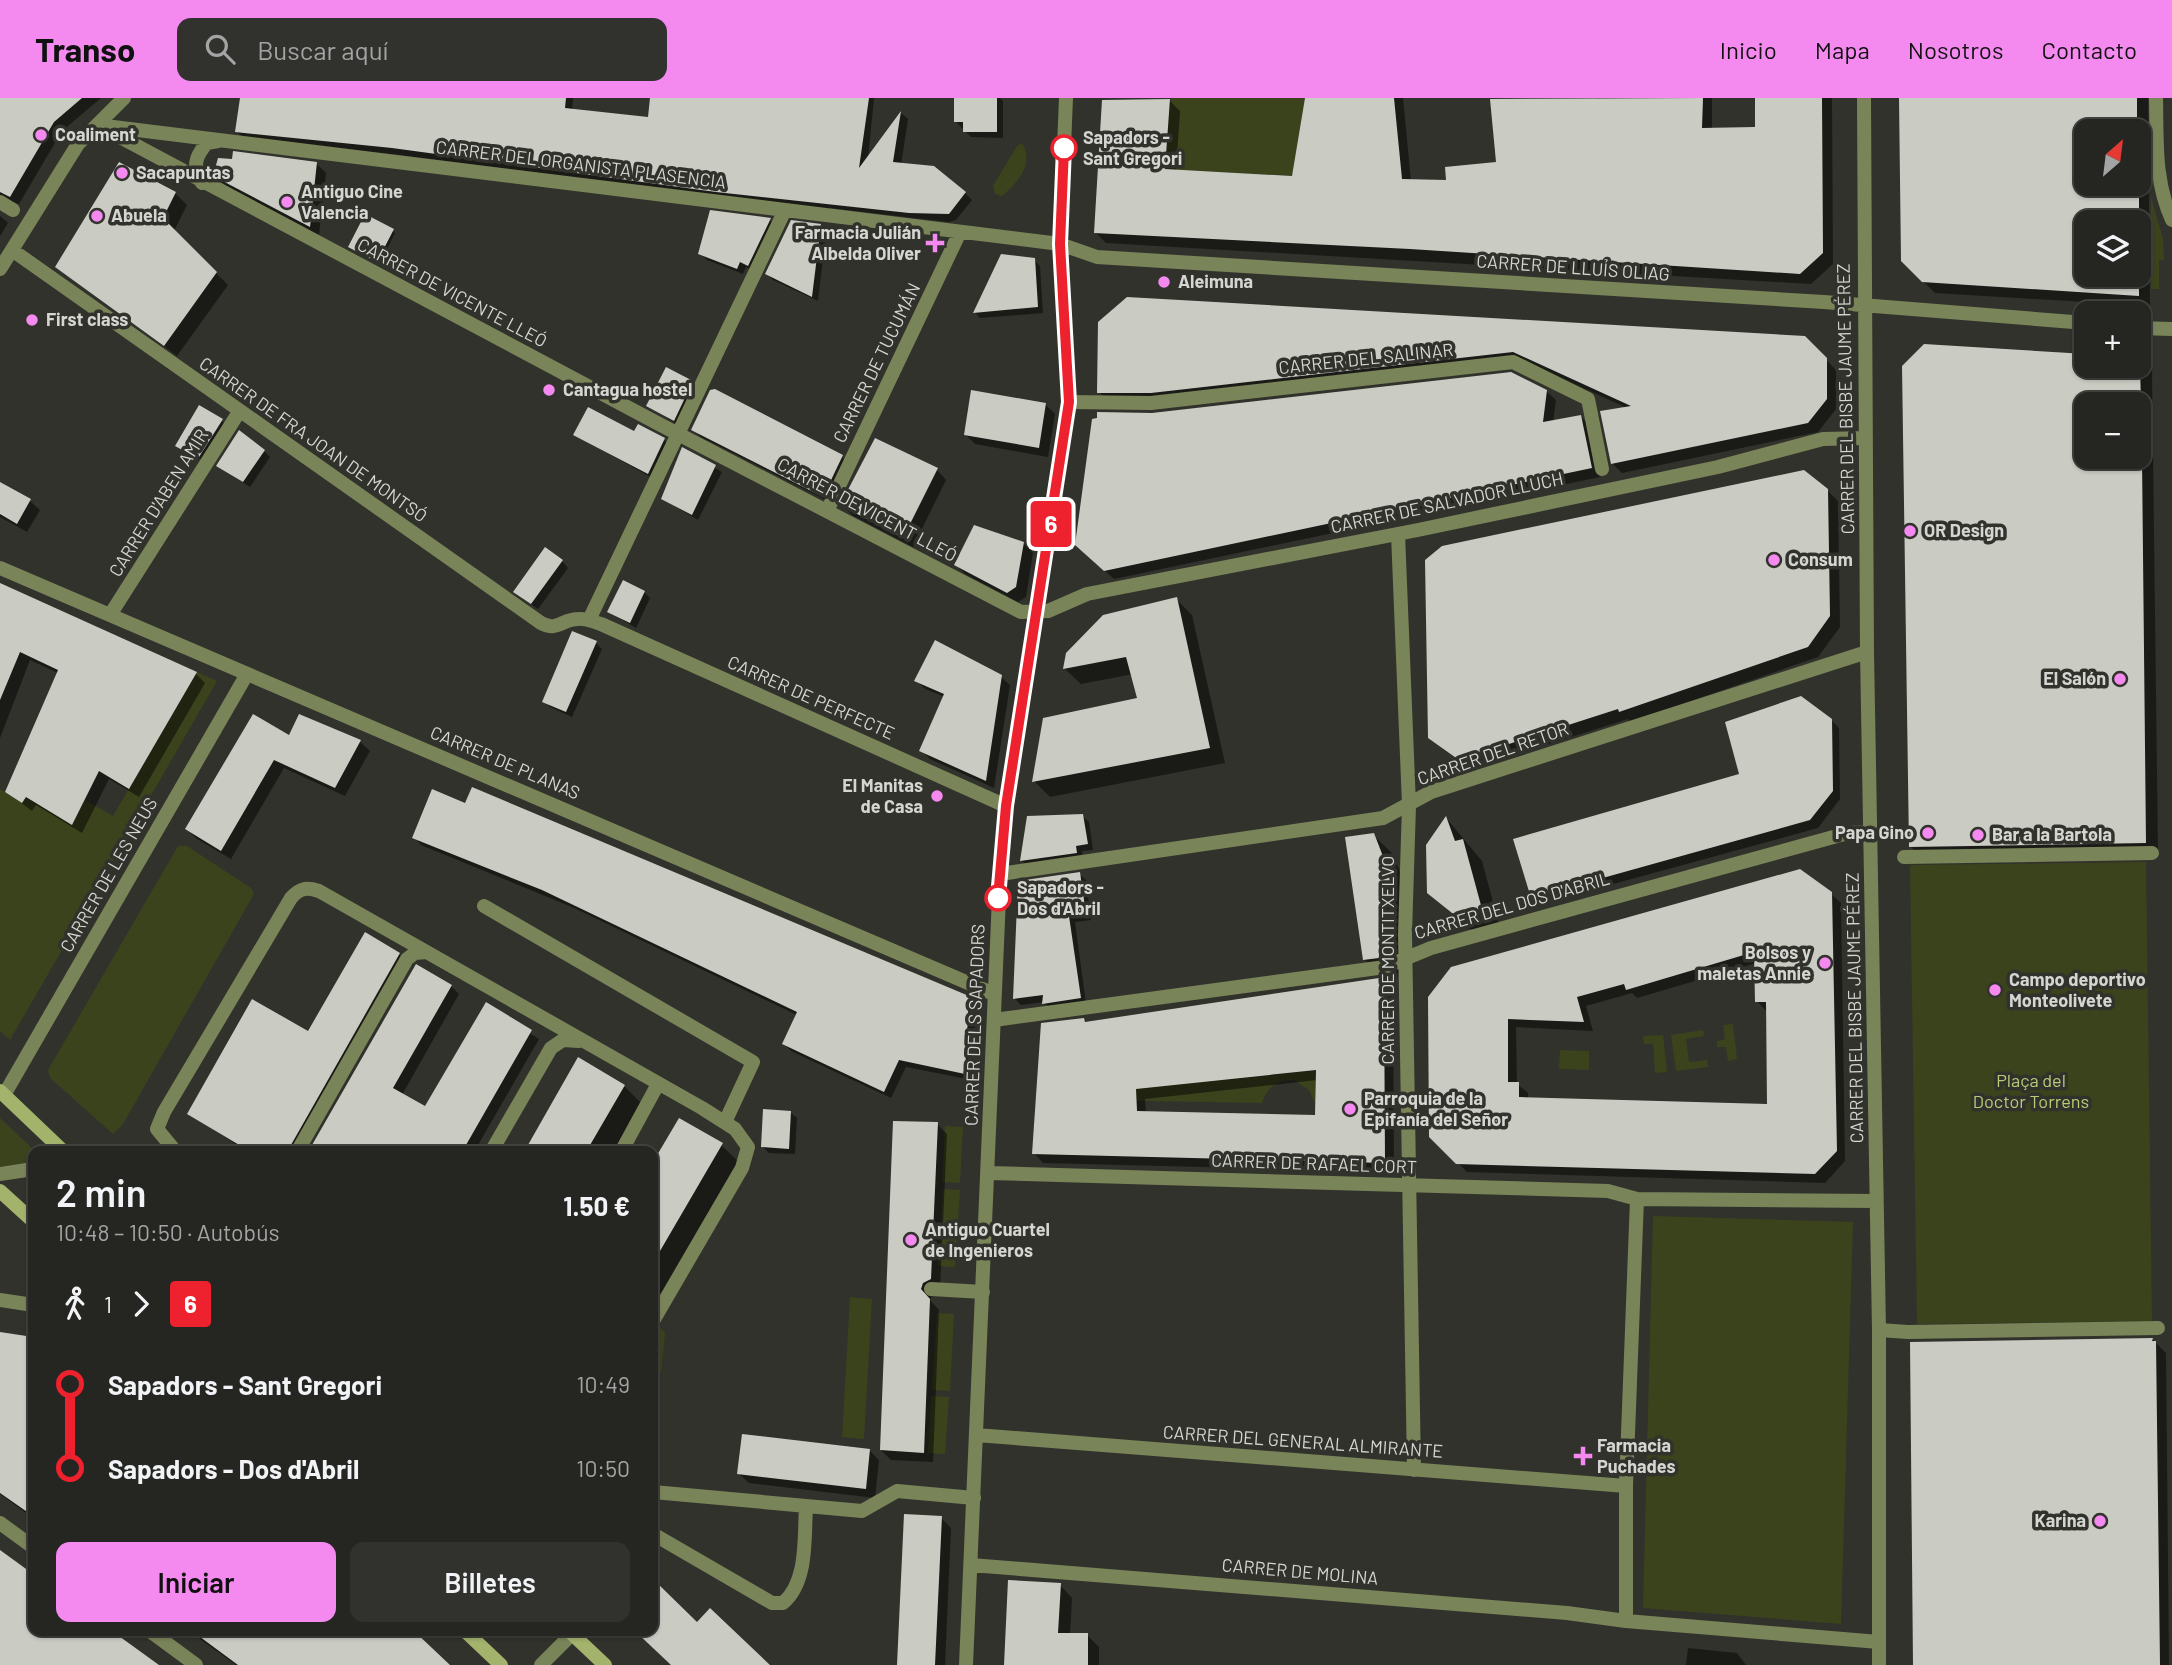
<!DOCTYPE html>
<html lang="es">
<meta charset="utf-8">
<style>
body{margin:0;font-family:Barlow,sans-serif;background:#31322e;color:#f1f3f6;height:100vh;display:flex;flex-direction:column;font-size:26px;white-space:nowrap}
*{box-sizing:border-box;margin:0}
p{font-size:23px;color:#a3a5a5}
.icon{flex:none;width:38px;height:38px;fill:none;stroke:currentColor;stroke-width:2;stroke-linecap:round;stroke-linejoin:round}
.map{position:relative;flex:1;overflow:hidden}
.drawer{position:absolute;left:28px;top:1048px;width:630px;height:490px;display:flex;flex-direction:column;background:#252621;border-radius:14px;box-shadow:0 2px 5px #0004,0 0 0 2px #42433f}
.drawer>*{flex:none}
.badge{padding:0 14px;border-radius:5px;font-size:24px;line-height:46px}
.needle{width:46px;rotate:28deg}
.controls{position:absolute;left:2074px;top:21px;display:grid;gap:14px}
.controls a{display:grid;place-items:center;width:77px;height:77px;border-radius:14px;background:#252621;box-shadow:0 2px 5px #0004,0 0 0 2px #42433f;font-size:35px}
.map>.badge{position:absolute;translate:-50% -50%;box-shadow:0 0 0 4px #fff}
.legs{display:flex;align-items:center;gap:10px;height:77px;padding:0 28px;font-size:23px}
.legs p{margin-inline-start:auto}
.head{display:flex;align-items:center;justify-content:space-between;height:119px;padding:0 28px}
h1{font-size:38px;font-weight:600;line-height:52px}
.button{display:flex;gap:14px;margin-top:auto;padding:14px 28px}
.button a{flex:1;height:80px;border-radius:14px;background:#f489ef;color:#111;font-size:28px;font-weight:600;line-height:80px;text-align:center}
.button a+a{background:#31322e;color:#f1f3f6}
ul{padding:0 28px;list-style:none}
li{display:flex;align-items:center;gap:24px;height:84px;font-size:26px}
li i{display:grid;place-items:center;width:10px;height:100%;margin:0 9px;background:currentColor}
li i::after{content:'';width:18px;height:18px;margin:-9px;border:5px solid;border-radius:50%;background:#252621}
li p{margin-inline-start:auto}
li:first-child i{background:linear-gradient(#0000 50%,currentColor 0)}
li:last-child i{background:linear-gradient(currentColor 50%,#0000 0)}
header{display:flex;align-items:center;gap:42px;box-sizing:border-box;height:98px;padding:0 35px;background:#f489ef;color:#111}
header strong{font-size:33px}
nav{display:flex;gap:38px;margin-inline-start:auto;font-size:24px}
.search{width:490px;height:63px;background:#31322e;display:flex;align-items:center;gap:18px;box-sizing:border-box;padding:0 24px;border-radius:14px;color:#a3a5a5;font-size:26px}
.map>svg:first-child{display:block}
.green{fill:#3b431d}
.shadow{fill:#0007;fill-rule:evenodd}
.building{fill:#caccc4;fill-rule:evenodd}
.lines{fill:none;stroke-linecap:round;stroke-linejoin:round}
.service{stroke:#7a8459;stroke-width:14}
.pedestrian{stroke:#7a8459;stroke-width:14}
.minor{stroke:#7a8459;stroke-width:14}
.secondary{stroke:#a3b36c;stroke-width:14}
.line-1-casing{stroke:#fff;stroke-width:16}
.line-1{stroke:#ed222e;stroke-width:10}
.poi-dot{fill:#f489ef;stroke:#31322c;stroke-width:2.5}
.stop-1-dot{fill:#fff;stroke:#ed222e;stroke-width:3.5}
.labels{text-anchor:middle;stroke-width:7;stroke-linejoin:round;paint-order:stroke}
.poi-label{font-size:18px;font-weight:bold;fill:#d5d6d2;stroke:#31322c;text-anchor:start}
.stop-label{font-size:18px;font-weight:bold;fill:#d5d6d2;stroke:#31322c;text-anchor:start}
.street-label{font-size:18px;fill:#d5d6d2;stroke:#31322c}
.park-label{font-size:18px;fill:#b9cb76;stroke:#31322c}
</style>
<header>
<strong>Transo</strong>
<div class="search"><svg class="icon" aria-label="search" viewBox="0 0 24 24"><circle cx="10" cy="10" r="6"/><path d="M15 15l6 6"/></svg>Buscar aquí</div>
<nav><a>Inicio</a><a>Mapa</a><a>Nosotros</a><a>Contacto</a></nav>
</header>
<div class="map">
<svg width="2172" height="1567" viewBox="0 0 2172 1567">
<rect width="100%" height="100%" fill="#31322c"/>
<path class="green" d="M1171 0H1305L1292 78 1165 71Z
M1022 45C1035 66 1018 84 1002 98L995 96 993 88 1017 48Z
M2151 99 2163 141 2164 162H2159V191H2151Z
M197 574 217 583 10 942 0 933V691L22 705 26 700 72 727 85 702 113 718Z
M178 748H187L251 790 254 796 123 1026 113 1036 50 980 48 972Z
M2146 764 2152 1223 1917 1226 1910 767Z
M1733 926 1737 961 1728 963 1726 949H1717V943L1725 941 1723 927Z
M1703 932 1704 938 1686 941 1689 964 1707 962 1708 969 1676 973 1671 937Z
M1663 937 1667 974 1655 975 1653 946H1644L1643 938Z
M1560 952 1589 953V972L1559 971Z
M1316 972 1315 1005 1309 992 1294 982C1277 982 1267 989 1262 1005L1087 1002 1168 981 1229 982Z
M0 1020 35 1053 33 1064 0 1069Z
M945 1028 963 1029 960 1085 942 1084Z
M943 1091 960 1092 955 1169 938 1168Z
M1653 1118 1853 1124 1841 1526 1643 1510Z
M850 1199 872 1201 864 1341 842 1339Z
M937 1215 954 1216 950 1293 932 1292Z
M661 1230 665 1235 661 1274 653 1281V1241Z
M931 1298 949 1299 945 1356 928 1355Z"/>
<path class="shadow" d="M0 0H101L62 33 19 106 10 103 1 108 0 115Z
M242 0H573L572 13 650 21 652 0H874L868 61 901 15 908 21 901 67 965 95 972 102 956 122 949 124 830 110V113L400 57 245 41 237 34Z
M956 0H1000L1003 3V40L971 39 955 23Z
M1307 0H1403L1411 83 1448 84 1498 65 1597 0H1712V31L1757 30V0H1832L1833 166 1811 186 1106 145 1096 135 1170 3 1180 13 1176 73 1293 80Z
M1901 0H2148L2150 208 1935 195 1902 162ZM2086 33H2138V86H2086ZM2086 124H2138V177H2086Z
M317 66 326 75 319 137 225 87 215 77Z
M175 95 187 107 174 133 228 187 177 258 57 169Z
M0 118 8 125 0 138Z
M770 122 776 128 754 173 746 169 743 176 707 162 700 155Z
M820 128 826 134 818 203 773 182 767 176Z
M393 133 395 135 380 165 353 151Z
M1034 162 1040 168 1043 215 980 220 975 214Z
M1100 225 1805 240 1836 272V311L1818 334 1622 375 1612 365 1627 310 1524 263 1109 304 1099 294Z
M2086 257V268H2138L2139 260 2152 273 2158 757 1923 761 1911 749ZM2086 306H2138V359H2086Z
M692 284 698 290 680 328 649 308Z
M1546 293 1556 302 1553 324 1581 319 1590 328 1600 379 1114 481 1086 456 1152 316Z
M1045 306 1055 316 1048 359 975 346 965 336Z
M222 323 228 329 206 364 177 348Z
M693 331 842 359 850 367 832 405 701 339Z
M635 336 664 342 670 348 654 381 575 337Z
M683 351 722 374 698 422 663 401Z
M264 353 270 359 250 389 218 368Z
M937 372 946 382 913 449 852 417 842 407Z
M0 386 30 403 40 412 27 434 0 419Z
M1827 392 1838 403 1840 529 1818 559 1630 624 1628 621 1471 671 1430 640Z
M1023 445 1033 455 1026 499 1018 504 965 476 956 467Z
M562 463 568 470 538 511 521 499Z
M0 486 196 576 205 585 139 699 109 681 82 735 36 707 32 713 7 694 58 575 30 562 0 640Z
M644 494 650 500 636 530 609 514Z
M1176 501 1192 517 1225 665 1050 699 1034 683 1139 601 1133 576 1081 586 1065 571 1067 555Z
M596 545 602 551 572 619 550 609 544 603Z
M1001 579 1010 587 994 690 930 661 922 653 945 599 925 591 916 582Z
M300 618 360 644 370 653 345 698 284 670 231 761 197 741 187 731 290 639Z
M1831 622 1839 630 1840 701 1818 730 1540 806 1532 799Z
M1082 718 1089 724 1093 752 1082 753 1083 761 1028 769 1022 763 1029 720Z
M1447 721 1482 763 1500 830 1477 837 1428 794Z
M1373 737 1393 756 1412 806 1400 808 1398 879 1384 881 1364 861Z
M414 739 968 899 976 907 972 982 906 969 891 1000 791 953 784 946 797 917 572 809 421 747Z
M1079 776 1086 782 1091 822 1075 824 1086 906 1050 911 1044 904 1021 907 1015 901 1020 785Z
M1830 795 1841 805 1845 1063 1825 1085 1467 1074 1431 1038 1430 900ZM1756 865 1757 903 1766 913 1769 1007 1528 1001V995L1517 986 1516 929 1593 933 1586 908 1632 895 1637 900Z
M399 856 407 864 298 1054H241L243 1051 189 1016 308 936Z
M1384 883 1393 892 1394 1074 1043 1065 1034 1055 1083 921 1088 926ZM1317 982V1019L1146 1015 1145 1001Z
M451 888 459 896 402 997 426 1011 486 907 539 941 474 1054H310Z
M624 988 643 1007 616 1054H526Z
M790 1014 797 1020 795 1056 769 1055 763 1049Z
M680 1022 721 1047 741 1066 653 1218V1068Z
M937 1026 947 1036 940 1191 933 1195 930 1202 939 1212 933 1364 891 1362 881 1352Z
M0 1235 33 1241V1420L0 1396Z
M2152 1241 2166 1255 2169 1567H1915Z
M869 1352 879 1362 875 1400 749 1385 739 1376Z
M941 1420 951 1430 945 1567H899Z
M1060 1487 1072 1500 1070 1537H1087L1099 1549V1567H1006Z
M189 1533H412L448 1567H236Z
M1688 1550 1737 1555 1746 1567H1686Z"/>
<path class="building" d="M0 0H82L54 24 10 99 0 94Z
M240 0H566L565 10 648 19 650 0H869L859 70 901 13 893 64 934 68 966 94 949 116 909 115 716 94 392 50 235 34Z
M954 0H997V34H963V24H954Z
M1305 0H1394L1402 81 1446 82 1445 69 1496 64 1490 1 1703 0 1702 30 1755 29V0H1822L1823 155 1800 176 1410 151 1094 135 1102 2 1170 1 1165 71 1292 78Z
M1899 0H2137V33H2086V86H2139V124H2086V177H2139V198L1922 184 1901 163Z
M233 53 317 64 310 129 213 78 218 60 232 61Z
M119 64 176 94 163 120 217 174 164 248 55 169Z
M710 112 771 120 748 168 740 164 737 171 698 156Z
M365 116 394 131 377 164 348 149Z
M791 122 821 126 812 199 765 176Z
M1001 156 1035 160 1038 209 973 215Z
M1127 199 1805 238 1827 260V301L1808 325 1611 366 1600 313 1631 308 1513 254 1151 295H1097L1098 224Z
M1924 246 2086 256V268H2140L2141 306H2086V359H2142L2146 745 1909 749 1902 268Z
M666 269 693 283 674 323 646 308Z
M1511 274 1547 292 1543 324 1581 317 1592 370 1104 473 1075 447 1092 321 1097 320V314L1152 315Z
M715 291 843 357 823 399 691 332 710 292Z
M971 292 1046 305 1039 350 964 337Z
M199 307 223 321 199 359H195L175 348Z
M588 309 634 333 638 326 665 340 648 376 573 337Z
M239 332 265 352 243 384 216 368Z
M875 340 938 370 903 440 840 407Z
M682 349 716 367 692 417 661 401Z
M1804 372 1828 391 1830 518 1808 549 1619 614 1618 611 1459 662 1428 640 1425 462 1442 448Z
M0 384 31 401 17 426 0 416Z
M974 427 1024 444 1016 489 1007 495 954 467Z
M545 449 563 462 531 506 513 494Z
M623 482 645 493 630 525 607 514Z
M0 485 197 574 129 691 99 673 72 727 26 699 22 705 5 694 58 572 20 554 0 602Z
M1177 499 1210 650 1032 684 1043 620 1137 600 1126 559 1063 571 1066 555 1103 517Z
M572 533 597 543 566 614 542 604Z
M935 542 1002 577 986 683 919 653 944 596 914 583Z
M1801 598 1832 621 1833 693 1810 722 1531 800 1513 741 1739 676 1725 624Z
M253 616 289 637 299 616 361 642 335 690 274 662 221 753 185 731Z
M472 689 969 898 965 976 899 962 884 994 782 946 797 914 542 792 412 740 432 691 465 705Z
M1083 716 1088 746 1076 748 1077 755 1020 763 1027 718Z
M1446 718 1455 743 1463 741 1482 811 1457 819 1427 795 1426 747Z
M1374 735 1394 787 1381 789 1379 860 1363 862 1345 739Z
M1800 771 1832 794 1837 1053 1815 1076 1456 1066 1429 1039 1428 899 1451 869ZM1754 854 1755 904H1766L1767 1006 1519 999V984H1508V921L1584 924 1577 899 1624 886 1626 892Z
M1080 774 1086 816 1069 818 1081 900 1042 906 1043 897 1013 901 1018 783Z
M365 834 400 855 287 1054H251L187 1016 252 901 308 933Z
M416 866 452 887 393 990 425 1008 486 904 532 932 462 1054H308Z
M1379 880 1384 881 1385 1065 1032 1056 1041 925 1084 920 1085 924ZM1316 972 1315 1017 1137 1013 1136 991Z
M578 959 625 987 586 1054H524Z
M763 1011 791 1013 789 1051 761 1049Z
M679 1020 723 1045 653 1165V1064Z
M893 1023 938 1024 931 1181 923 1185 921 1191 930 1201 924 1355 880 1352Z
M0 1234 33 1239V1418L0 1395Z
M2153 1240 2152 1243H2156L2160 1567H1913L1910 1244Z
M742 1336 870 1351 866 1391 737 1376Z
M904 1416 942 1418 935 1567H897Z
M0 1452 33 1476V1533H112L159 1567H0Z
M653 1481 697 1524 710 1510 770 1567H671L635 1533H653Z
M1008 1482 1061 1485 1058 1535H1088V1567H1004Z
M192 1533H414L450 1567H238Z"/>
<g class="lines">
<path class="service" d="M2156 0C2157 43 2154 82 2172 122
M484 808 753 964 725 1024
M176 1054 157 1031 164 1014 291 800C300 790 306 789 319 793L702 1010 735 1031 748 1049 742 1070 653 1223
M297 1054 407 861 415 855 427 854
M491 1054 551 950 563 942 579 943
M621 1054 658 986
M931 1191 983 1194
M653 1394 862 1413 897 1393 974 1400
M653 1436 772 1505H783C808 1484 804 1440 806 1409"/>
<path class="pedestrian" d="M0 104 13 112
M1069 304 1151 305 1513 264 1588 301 1602 371
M1904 759 2152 755
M1879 1232 1908 1234 2158 1230"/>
<path class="minor" d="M1864 0 1867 554 1879 1232V1567
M97 27 1060 146 1097 159 1824 204 2086 225
M105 31 659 326 1021 514 1048 513 1087 496 1418 432 1718 369 1823 341 1866 340
M202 85C193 68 194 60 207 45L218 43
M12 152 541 525C558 534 562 521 578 521 586 520 594 524 601 526L1006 708
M0 171 78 46 124 0
M2138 230 2172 231
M827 413 960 134
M1398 436 1409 707 1405 836 1414 1372
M0 470 994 896
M110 517 239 314
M589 522 785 112
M1000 776 1383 720 1431 694 1867 554
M994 922 1385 869 1431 850 1848 735 1871 734
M4 997 247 576
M989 1075 1608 1093 1637 1101 1876 1103
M0 1076 33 1071
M1637 1101 1626 1388V1523L1879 1544
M0 1202 33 1207
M976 1337 1626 1388
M0 1425 33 1449
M971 1467 1567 1515 1626 1523
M150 1533 196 1567
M541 1567 572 1536
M966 1567 1000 776 1006 708 1069 304 1060 146 1066 0"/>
<path class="secondary" d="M0 993 64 1054
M0 1093 33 1123
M465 1533 501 1567
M569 1533 605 1567"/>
</g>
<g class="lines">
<defs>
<path id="line-1" d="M998 800 1006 708 1069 304 1060 146 1064 50"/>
</defs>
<use href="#line-1" class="line-1-casing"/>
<use href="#line-1" class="line-1"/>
</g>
<g class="poi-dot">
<circle cx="41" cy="37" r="7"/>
<circle cx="122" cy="75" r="7"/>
<circle cx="287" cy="104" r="7"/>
<circle cx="97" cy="118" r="7"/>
<path d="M931.5 134.5h7v7h7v7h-7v7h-7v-7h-7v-7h7z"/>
<circle cx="1164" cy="184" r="7"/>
<circle cx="32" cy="222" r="7"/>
<circle cx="549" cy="292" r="7"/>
<circle cx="1910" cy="433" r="7"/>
<circle cx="1774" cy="462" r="7"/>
<circle cx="2120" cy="581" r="7"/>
<circle cx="937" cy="698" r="7"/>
<circle cx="1928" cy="735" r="7"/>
<circle cx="1978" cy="737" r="7"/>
<circle cx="1825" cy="865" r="7"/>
<circle cx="1995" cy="892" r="7"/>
<circle cx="1350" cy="1011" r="7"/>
<circle cx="911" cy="1142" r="7"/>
<path d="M1579.5 1347.5h7v7h7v7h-7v7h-7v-7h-7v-7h7z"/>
<circle cx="2100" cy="1423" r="7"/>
</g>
<g class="stop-1-dot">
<circle cx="1064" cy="50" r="12"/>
<circle cx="998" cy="800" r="12"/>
</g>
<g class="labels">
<g class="poi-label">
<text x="55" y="43">Coaliment</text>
<text x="136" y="81">Sacapuntas</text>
<text x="301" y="100">Antiguo Cine<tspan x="301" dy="21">Valencia</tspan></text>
<text x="111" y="124">Abuela</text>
<text x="921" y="141" text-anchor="end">Farmacia Julián<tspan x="921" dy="21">Albelda Oliver</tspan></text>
<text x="1178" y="190">Aleimuna</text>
<text x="46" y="228">First class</text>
<text x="563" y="298">Cantagua hostel</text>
<text x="1924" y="439">OR Design</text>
<text x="1788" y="468">Consum</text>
<text x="2106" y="587" text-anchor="end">El Salón</text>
<text x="923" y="694" text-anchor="end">El Manitas<tspan x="923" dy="21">de Casa</tspan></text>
<text x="1914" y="741" text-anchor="end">Papa Gino</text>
<text x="1992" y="743">Bar a la Bartola</text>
<text x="1811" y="861" text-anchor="end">Bolsos y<tspan x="1811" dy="21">maletas Annie</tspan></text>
<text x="2009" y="888">Campo deportivo<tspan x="2009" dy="21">Monteolivete</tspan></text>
<text x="1364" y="1007">Parroquia de la<tspan x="1364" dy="21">Epifanía del Señor</tspan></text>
<text x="925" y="1138">Antiguo Cuartel<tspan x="925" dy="21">de Ingenieros</tspan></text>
<text x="1597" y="1354">Farmacia<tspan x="1597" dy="21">Puchades</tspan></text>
<text x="2086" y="1429" text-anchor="end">Karina</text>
</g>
<g class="stop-label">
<text x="1083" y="46">Sapadors -<tspan x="1083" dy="21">Sant Gregori</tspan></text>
<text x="1017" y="796">Sapadors -<tspan x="1017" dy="21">Dos d'Abril</tspan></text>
</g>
<g class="street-label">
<text transform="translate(581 67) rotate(7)" y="6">CARRER DEL ORGANISTA PLASENCIA</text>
<text transform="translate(1573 170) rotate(4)" y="6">CARRER DE LLUÍS OLIAG</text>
<text transform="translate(452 195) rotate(28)" y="6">CARRER DE VICENTE LLEÓ</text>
<text transform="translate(1366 261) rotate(-6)" y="6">CARRER DEL SALINAR</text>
<text transform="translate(877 265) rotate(-64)" y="6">CARRER DE TUCUMÁN</text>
<text transform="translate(1846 301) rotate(-91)" y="6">CARRER DEL BISBE JAUME PÉREZ</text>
<text transform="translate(313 342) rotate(35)" y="6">CARRER DE FRA JOAN DE MONTSÓ</text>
<text transform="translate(159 405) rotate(-58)" y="6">CARRER D'ABEN AMIR</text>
<text transform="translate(1447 405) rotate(-12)" y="6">CARRER DE SALVADOR LLUCH</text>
<text transform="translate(867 412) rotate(28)" y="6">CARRER DE VICENT LLEÓ</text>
<text transform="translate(811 600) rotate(24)" y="6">CARRER DE PERFECTE</text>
<text transform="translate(1493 656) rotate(-19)" y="6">CARRER DEL RETOR</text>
<text transform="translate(505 665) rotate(23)" y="6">CARRER DE PLANAS</text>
<text transform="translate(109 777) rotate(-60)" y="6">CARRER DE LES NEUS</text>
<text transform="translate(1512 808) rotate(-16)" y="6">CARRER DEL DOS D'ABRIL</text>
<text transform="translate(1388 862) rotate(-90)" y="6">CARRER DE MONTITXELVO</text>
<text transform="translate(1855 910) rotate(-91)" y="6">CARRER DEL BISBE JAUME PÉREZ</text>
<text transform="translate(975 927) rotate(-88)" y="6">CARRER DELS SAPADORS</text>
<text transform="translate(1314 1066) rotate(2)" y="6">CARRER DE RAFAEL CORT</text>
<text transform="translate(1303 1344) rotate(4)" y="6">CARRER DEL GENERAL ALMIRANTE</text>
<text transform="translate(1300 1474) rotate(5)" y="6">CARRER DE MOLINA</text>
</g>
<g class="park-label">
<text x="2031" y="989">Plaça del<tspan x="2031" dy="21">Doctor Torrens</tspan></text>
</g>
</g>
</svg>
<div class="controls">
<a><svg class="needle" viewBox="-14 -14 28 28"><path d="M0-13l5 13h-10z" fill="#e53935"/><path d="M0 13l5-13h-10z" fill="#a3a5a5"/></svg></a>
<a><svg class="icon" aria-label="layers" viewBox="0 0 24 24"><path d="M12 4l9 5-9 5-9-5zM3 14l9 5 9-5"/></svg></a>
<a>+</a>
<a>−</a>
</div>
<b class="badge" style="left:1051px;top:426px;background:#ed222e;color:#fff">6</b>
<section class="drawer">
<div class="head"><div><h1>2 min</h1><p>10:48 – 10:50 · Autobús</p></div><b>1.50 €</b></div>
<div class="legs"><svg class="icon" aria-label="walk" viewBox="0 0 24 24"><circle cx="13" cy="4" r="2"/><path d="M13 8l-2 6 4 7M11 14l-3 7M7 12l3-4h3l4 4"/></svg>1<svg class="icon" aria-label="forward" viewBox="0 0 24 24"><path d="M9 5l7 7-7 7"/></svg><b class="badge" style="background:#ed222e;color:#fff">6</b></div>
<ul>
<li><i style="color:#ed222e"></i><b>Sapadors - Sant Gregori</b><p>10:49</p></li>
<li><i style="color:#ed222e"></i><b>Sapadors - Dos d'Abril</b><p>10:50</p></li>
</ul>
<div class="button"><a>Iniciar</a><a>Billetes</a></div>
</section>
</div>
